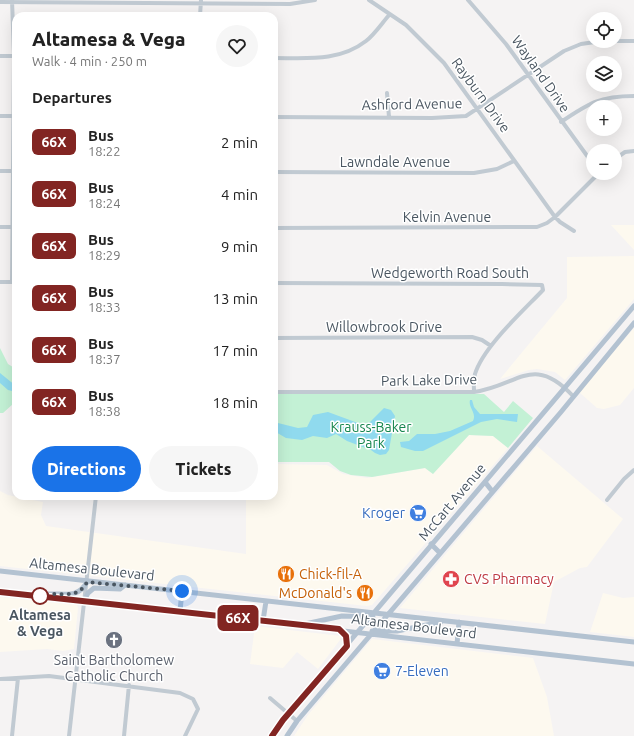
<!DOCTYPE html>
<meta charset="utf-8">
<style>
body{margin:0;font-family:Ubuntu,sans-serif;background:#f6f6f6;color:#222;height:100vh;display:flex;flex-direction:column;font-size:15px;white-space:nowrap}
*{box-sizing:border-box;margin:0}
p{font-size:13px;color:#767676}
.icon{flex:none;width:22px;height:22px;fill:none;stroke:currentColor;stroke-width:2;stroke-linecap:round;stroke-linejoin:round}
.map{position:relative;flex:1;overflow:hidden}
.panel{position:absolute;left:12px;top:12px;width:266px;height:488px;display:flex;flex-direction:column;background:#fff;border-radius:12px;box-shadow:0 4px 16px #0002}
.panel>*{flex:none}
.badge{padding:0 8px;border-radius:6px;font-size:14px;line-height:26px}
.controls{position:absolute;left:586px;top:12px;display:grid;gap:8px}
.controls a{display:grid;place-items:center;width:36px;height:36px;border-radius:50%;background:#fff;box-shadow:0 4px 16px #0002;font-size:20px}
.you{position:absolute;width:20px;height:20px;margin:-10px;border:3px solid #fff;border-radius:50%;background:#1a73e8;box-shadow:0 0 0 6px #1a73e833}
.map>.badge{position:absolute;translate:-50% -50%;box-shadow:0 0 0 2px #fff}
h2{padding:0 20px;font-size:15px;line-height:36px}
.round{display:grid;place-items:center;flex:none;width:42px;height:42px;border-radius:21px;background:#f6f6f6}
.head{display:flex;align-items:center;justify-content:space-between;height:68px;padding:0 20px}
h1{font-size:19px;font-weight:800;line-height:30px}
.action{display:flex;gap:8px;margin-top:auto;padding:8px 20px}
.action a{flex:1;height:46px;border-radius:24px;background:#1a73e8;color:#fff;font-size:16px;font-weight:800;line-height:46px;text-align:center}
.action a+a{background:#f6f6f6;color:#222}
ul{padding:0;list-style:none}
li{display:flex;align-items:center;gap:12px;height:52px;padding:0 20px}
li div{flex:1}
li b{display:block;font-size:15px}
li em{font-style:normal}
li .badge{min-width:44px;font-weight:700;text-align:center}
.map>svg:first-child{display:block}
.commercial{fill:#fdf9ef}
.green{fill:#c3f1d5}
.water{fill:#90daee}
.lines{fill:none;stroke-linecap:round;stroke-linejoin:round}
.minor{stroke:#c1cad2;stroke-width:4}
.major{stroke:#b3c2d1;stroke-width:5}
.line-casing{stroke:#fff;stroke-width:9}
.line{stroke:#822522;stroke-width:6}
.walk{stroke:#4a5661;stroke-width:4;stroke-dasharray:0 7.2}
.stop-dot{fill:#fff;stroke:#822522;stroke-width:2}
.labels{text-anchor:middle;stroke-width:3;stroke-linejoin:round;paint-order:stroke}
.street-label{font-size:14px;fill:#4a5661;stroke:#fff}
.park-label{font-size:14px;fill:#17864f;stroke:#fff}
.shop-label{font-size:14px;fill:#366cbe;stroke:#fff;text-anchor:end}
.food-label{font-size:14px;fill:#c56008;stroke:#fff;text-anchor:start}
.health-label{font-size:14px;fill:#be3a42;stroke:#fff;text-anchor:start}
.stop-label{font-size:14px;font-weight:bold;fill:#4a5661;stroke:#fff}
.worship-label{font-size:14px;fill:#5b616d;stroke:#fff}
</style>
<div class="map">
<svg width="634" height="736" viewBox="0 0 634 736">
<rect width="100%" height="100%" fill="#f5f3f3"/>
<path class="commercial" d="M611 225H634V250Z
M634 256V299L565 380 555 372 537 369 529 370 500 379 567 298V257Z
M634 328V388L620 405 604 409 597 408 579 392Z
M469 435 493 436 508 448 372 605 367 606 0 566V491L8 495 43 502 41 515 46 526 246 554V496H274V464L327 465 343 474 367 478 425 468 433 474Z
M537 446 623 519 587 567 580 568 554 582 545 624 400 608Z
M603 593 623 598 634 597V637L590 632Z
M0 597 77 605 78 608 74 649 63 651 47 649 0 652Z
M255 626 341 636 340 640 318 669 297 652 283 668 250 664Z
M372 639 533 658 547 697 554 736H294L308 715Z"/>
<path class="green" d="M0 348 8 364 16 369V404H13L3 413H0Z
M274 394H484L504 412 513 401 533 418 508 448 493 436 469 435 433 474 425 468 372 477 351 475 340 471 329 462H274Z"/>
<path class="water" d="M0 373 16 386V392L8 390 0 383Z
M470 400H472L474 407 480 414H518L517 422 497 419 481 422 423 451H415L401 447 400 442 409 441 417 434H435L450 431 473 421C477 413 468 408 470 400Z
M384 408 391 410 395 416 389 450 386 454 380 455 375 453 371 450 347 441 336 434 327 438 313 436 302 440 286 438 274 431V422L298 428 307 427 313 415 328 412 366 426Z"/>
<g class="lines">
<path class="minor" d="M369 0 406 25 444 63 555 217 560 222 574 231
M468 0 506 44 593 164
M0 2 290 4 315 0
M200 16 201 0
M612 41H634
M0 56H16
M274 58C306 58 339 62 366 41 375 34 382 23 390 14
M387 93 389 117
M0 116H16
M274 117 432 118 466 116 564 51 581 44 602 41
M561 122C589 103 600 96 634 96
M615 159 625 152 634 151
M0 171H16
M274 172 474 173 497 169 514 161
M0 227H16
M274 228 537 227 547 223 555 217 599 173
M0 282H16
M12 282 14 56 12 0
M274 283 502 284 542 285 543 290C523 311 483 347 475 374 473 380 474 386 474 392
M274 338 472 337 482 340 491 346
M274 392H474C518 386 533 353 573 396
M607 500 624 479 634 470
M0 679 49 676 180 693 193 699 198 709 185 736
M270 698 297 721
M12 736 18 678
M69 736 96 496
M124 736 129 685"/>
<path class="major" d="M485 482 492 491
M431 544 440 553
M0 571 634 642
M0 592 634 664
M48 594C64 593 78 599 87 582
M84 601 88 593 94 588 120 589 125 585
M180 611 182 591
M263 621 266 601
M305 624 342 616 373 617
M339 630 346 636 347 646
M372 631H397L441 622
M457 644 459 622
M272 736 283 720 634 306
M287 736 297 721 561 412 634 323"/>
</g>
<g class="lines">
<defs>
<path id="line" d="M0 592 339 629 346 636 347 646 283 720 272 736"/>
</defs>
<use href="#line" class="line-casing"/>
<use href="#line" class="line"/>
<path class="walk" d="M40 596C44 595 48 594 53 594 68 594 79 597 87 582L182 591"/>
</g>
<defs>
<symbol id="supermarket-disc" viewBox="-11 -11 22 22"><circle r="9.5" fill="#3f7fe0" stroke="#fff"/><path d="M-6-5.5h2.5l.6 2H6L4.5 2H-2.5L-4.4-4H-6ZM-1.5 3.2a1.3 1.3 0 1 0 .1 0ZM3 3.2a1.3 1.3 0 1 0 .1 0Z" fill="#fff"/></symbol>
<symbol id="restaurant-disc" viewBox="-11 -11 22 22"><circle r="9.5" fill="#e8710a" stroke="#fff"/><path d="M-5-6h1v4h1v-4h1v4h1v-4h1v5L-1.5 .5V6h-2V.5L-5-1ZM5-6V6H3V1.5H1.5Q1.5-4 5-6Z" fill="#fff"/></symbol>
<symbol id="pharmacy-disc" viewBox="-11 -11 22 22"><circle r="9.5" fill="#e0444e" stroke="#fff"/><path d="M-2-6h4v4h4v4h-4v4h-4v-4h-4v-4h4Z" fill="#fff"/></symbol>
<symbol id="church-disc" viewBox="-11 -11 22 22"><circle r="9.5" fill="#6b7280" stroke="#fff"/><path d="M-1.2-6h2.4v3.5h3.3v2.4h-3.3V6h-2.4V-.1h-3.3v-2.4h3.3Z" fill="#fff"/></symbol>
</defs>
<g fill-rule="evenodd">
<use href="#supermarket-disc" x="408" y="503" width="20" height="20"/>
<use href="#restaurant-disc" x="276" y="564" width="20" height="20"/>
<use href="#pharmacy-disc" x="441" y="569" width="20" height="20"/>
<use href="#restaurant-disc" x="355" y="583" width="20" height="20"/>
<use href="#church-disc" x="104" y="630" width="20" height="20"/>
<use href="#supermarket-disc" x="372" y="661" width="20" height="20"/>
</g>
<circle class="stop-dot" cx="40" cy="596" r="8"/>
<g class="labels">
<g class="street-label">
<text transform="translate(541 74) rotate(55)" y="5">Wayland Drive</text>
<text transform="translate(481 95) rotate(54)" y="5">Rayburn Drive</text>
<text transform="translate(412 104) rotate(-1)" y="5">Ashford Avenue</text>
<text x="395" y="167">Lawndale Avenue</text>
<text x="447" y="222">Kelvin Avenue</text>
<text x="450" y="278">Wedgeworth Road South</text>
<text x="384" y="332">Willowbrook Drive</text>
<text transform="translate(429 380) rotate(-1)" y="5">Park Lake Drive</text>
<text transform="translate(452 502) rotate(-50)" y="5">McCart Avenue</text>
<text transform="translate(92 569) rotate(6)" y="5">Altamesa Boulevard</text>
<text transform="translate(414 626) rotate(7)" y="5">Altamesa Boulevard</text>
</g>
<g class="park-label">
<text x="371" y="432">Krauss-Baker<tspan x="371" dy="16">Park</tspan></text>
</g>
<g class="shop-label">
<text x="405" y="518">Kroger</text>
<text x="395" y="676" text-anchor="start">7-Eleven</text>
</g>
<g class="food-label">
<text x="299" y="579">Chick-fil-A</text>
<text x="352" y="598" text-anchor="end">McDonald's</text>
</g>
<g class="health-label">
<text x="464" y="584">CVS Pharmacy</text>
</g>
<g class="stop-label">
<text x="40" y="620">Altamesa<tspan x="40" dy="16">&amp; Vega</tspan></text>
</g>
<g class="worship-label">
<text x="114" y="665">Saint Bartholomew<tspan x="114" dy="16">Catholic Church</tspan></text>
</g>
</g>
</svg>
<div class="controls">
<a><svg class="icon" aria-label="locate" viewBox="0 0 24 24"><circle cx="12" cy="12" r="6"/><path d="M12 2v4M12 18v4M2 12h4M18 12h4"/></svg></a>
<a><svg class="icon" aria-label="layers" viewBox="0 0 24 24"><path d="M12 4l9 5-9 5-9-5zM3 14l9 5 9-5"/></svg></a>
<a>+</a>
<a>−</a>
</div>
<div class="you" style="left:182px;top:591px"></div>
<b class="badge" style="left:238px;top:618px;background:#822522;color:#fff">66X</b>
<section class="panel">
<div class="head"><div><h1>Altamesa &amp; Vega</h1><p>Walk · 4 min · 250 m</p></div><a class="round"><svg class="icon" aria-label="heart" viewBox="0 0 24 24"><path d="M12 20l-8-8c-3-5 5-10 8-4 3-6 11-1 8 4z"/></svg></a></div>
<h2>Departures</h2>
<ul>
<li><span class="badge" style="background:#822522;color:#fff">66X</span><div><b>Bus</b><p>18:22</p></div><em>2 min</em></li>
<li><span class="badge" style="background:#822522;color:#fff">66X</span><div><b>Bus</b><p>18:24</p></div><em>4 min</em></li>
<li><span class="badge" style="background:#822522;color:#fff">66X</span><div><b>Bus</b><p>18:29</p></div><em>9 min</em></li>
<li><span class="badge" style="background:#822522;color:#fff">66X</span><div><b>Bus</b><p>18:33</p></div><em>13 min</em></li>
<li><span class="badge" style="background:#822522;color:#fff">66X</span><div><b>Bus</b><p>18:37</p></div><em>17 min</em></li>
<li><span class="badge" style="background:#822522;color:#fff">66X</span><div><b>Bus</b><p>18:38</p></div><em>18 min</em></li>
</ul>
<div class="action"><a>Directions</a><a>Tickets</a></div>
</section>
</div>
